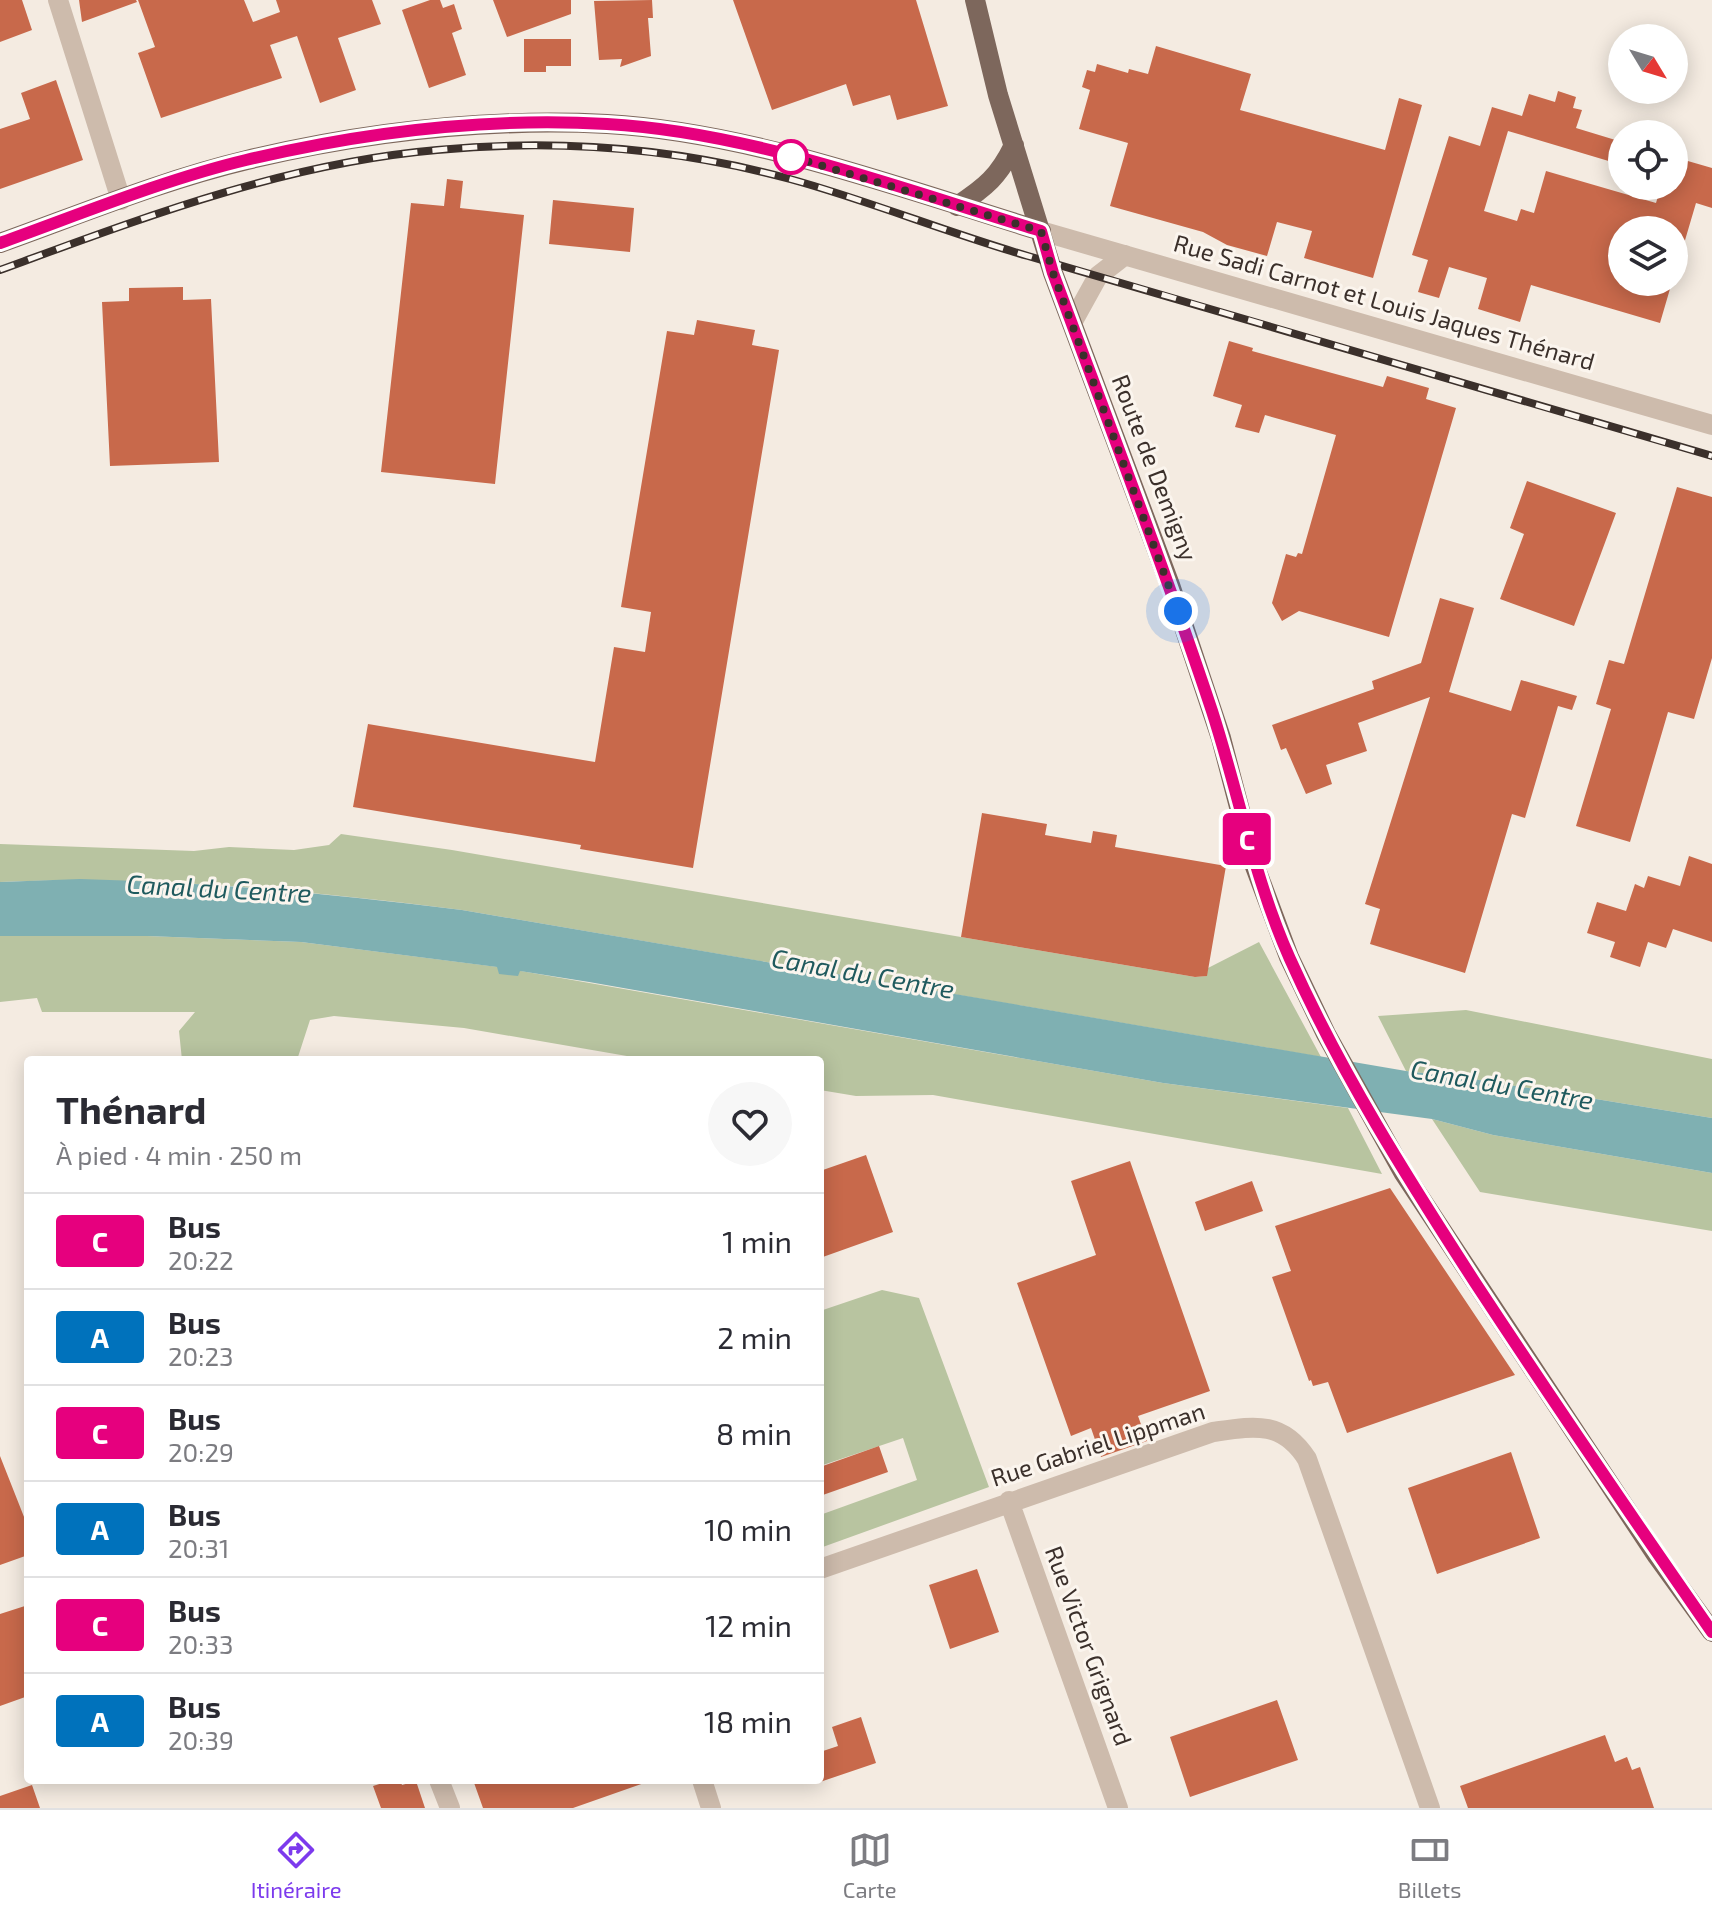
<!DOCTYPE html>
<html lang="fr">
<meta charset="utf-8">
<style>
body{margin:0;font-family:"Exo 2",sans-serif;background:#f7f7f7;color:#2b2b33;height:100vh;display:flex;flex-direction:column;font-size:30px;white-space:nowrap}
*{box-sizing:border-box;margin:0}
p{font-size:26px;color:#7c7c81}
.icon{flex:none;width:44px;height:44px;fill:none;stroke:currentColor;stroke-width:2;stroke-linecap:round;stroke-linejoin:round}
.map{position:relative;flex:1;overflow:hidden}
.details{position:absolute;left:24px;top:1056px;width:800px;height:728px;display:flex;flex-direction:column;background:#fff;border-radius:8px;box-shadow:0 4px 20px #0003}
.details>*{flex:none}
.badge{padding:0 16px;border-radius:6px;font-size:28px;line-height:52px}
.needle{width:52px;rotate:128deg}
.controls{position:absolute;left:1608px;top:24px;display:grid;gap:16px}
.controls a{display:grid;place-items:center;width:80px;height:80px;border-radius:50%;background:#fff;box-shadow:0 4px 20px #0003;font-size:40px}
.you{position:absolute;width:40px;height:40px;margin:-20px;border:6px solid #fff;border-radius:50%;background:#1a73e8;box-shadow:0 0 0 12px #1a73e833}
.map>.badge{position:absolute;translate:-50% -50%;box-shadow:0 0 0 4px #fff}
.round{display:grid;place-items:center;flex:none;width:84px;height:84px;border-radius:42px;background:#f7f7f7}
.summary{display:flex;align-items:center;justify-content:space-between;height:136px;padding:0 32px}
h1{font-size:38px;font-weight:700;line-height:60px}
ul{padding:0;list-style:none}
li{display:flex;align-items:center;gap:24px;height:96px;padding:0 32px;border-top:2px solid #e1e1e2}
li div{flex:1}
li b{display:block;font-size:30px}
li em{font-style:normal}
li .badge{min-width:88px;font-weight:700;text-align:center}
.tab-bar{display:flex;justify-content:space-around;align-items:center;height:112px;border-top:2px solid #e1e1e2;background:#fff;font-size:22px;color:#7c7c81}
.tab-bar a{display:grid;justify-items:center;gap:4px}
.tab-bar .selected{color:#7c3aed}
.map>svg:first-child{display:block}
.green{fill:#b8c4a0}
.water{fill:#7fb0b2}
.building{fill:#c8694b}
.lines{fill:none;stroke-linecap:round;stroke-linejoin:round}
.minor{stroke:#cdbbac;stroke-width:20}
.major{stroke:#7d675c;stroke-width:20}
.rail-casing{stroke:#3b302b;stroke-width:8}
.rail{stroke:#fbf5ee;stroke-width:5;stroke-dasharray:15;stroke-linecap:butt}
.line-casing{stroke:#fff;stroke-width:18}
.line{stroke:#e6007e;stroke-width:12}
.walk{stroke:#3b302b;stroke-width:8;stroke-dasharray:0 14.4}
.stop-dot{fill:#fff;stroke:#e6007e;stroke-width:4}
.labels{text-anchor:middle;stroke-width:6;stroke-linejoin:round;paint-order:stroke}
.street-label{font-size:24px;fill:#3b302b;stroke:#fbf5ee}
.water-label{font-size:26px;font-style:italic;fill:#1f5a5e;stroke:#fbf5ee}
</style>
<div class="map">
<svg width="1712" height="1808" viewBox="0 0 1712 1808">
<rect width="100%" height="100%" fill="#f4ebe1"/>
<path class="green" d="M341 834 452 850 1195 977 1206 976 1208 968 1259 942 1321 1057 462 910C305 890 159 876 0 882V844L194 851 229 847 294 850 329 845Z
M0 936H147L301 942 498 967 1163 1083 1348 1108 1382 1174 933 1095 856 1096 820 1090V1060H650L464 1028 334 1016 310 1020 297 1060H182L179 1031 195 1012H42L37 998 0 1002Z
M1466 1010 1712 1059V1118L1473 1079 1406 1071 1378 1016Z
M1432 1119 1493 1135 1712 1173V1231L1480 1192Z
M882 1290 919 1298 989 1487 820 1548V1515L917 1480 903 1438 820 1466V1311Z"/>
<path class="water" d="M80 879C208 882 335 894 462 910L1406 1071 1473 1079 1712 1118V1173L1493 1135 1432 1119 1163 1083 589 982 520 971 518 976 499 974 497 967 301 942 147 936H0V882Z"/>
<path class="building" d="M0 0H22L32 30 0 42Z
M79 0H136L137 2 82 22Z
M138 0H244L253 22 280 12 276 0H372L381 24 338 38 356 90 320 103 297 36 270 45 282 78 161 118 138 53 155 47Z
M430 0H440L443 8 454 4 462 29 452 33 466 75 429 88 402 10Z
M493 0H571V14L507 37Z
M652 0 653 18H648L651 56 620 67 622 59 599 60 594 1Z
M733 0H916L948 106 897 120 890 95 853 106 846 84 772 110Z
M524 39H571V66H546V72H524Z
M1156 46 1251 74 1240 110 1385 150 1399 98 1422 105 1373 278 1304 258 1312 231 1277 222 1267 256 1227 245 1203 232 1110 206 1128 143 1079 129 1090 90 1082 87 1087 70 1095 72 1097 64 1128 73 1129 69 1148 74Z
M56 80 83 160 0 189V129L30 119 21 93Z
M1558 91 1576 97 1573 108 1582 110 1576 128 1622 142V165L1508 131 1484 211 1517 221 1521 209 1534 213 1546 171 1656 203 1661 186H1674V157L1712 168V208L1696 203 1678 264 1674 263V230H1622V282H1672L1660 323 1531 285 1520 322 1478 309 1487 278 1449 267 1439 298 1418 292 1428 260 1412 255 1449 136 1480 146 1492 107 1522 116 1529 94 1555 102Z
M447 179 463 181 460 208 524 215 495 484 381 472 411 203 444 206Z
M553 200 634 208 630 252 549 244Z
M183 287V300L211 299 219 462 110 466 102 302 129 301V288Z
M697 320 755 330 752 345 779 350 693 868 580 849 581 845 353 807 368 724 595 762 614 647 645 652 651 612 621 607 667 331 694 335Z
M1229 341 1253 348 1252 351 1383 387 1387 376 1429 388 1426 399 1456 408 1389 637 1299 611 1282 621 1272 603 1286 554 1296 557 1298 553 1302 554 1336 435 1265 415 1259 433 1235 427 1242 405 1213 396Z
M1527 481 1616 513 1574 626 1500 599 1524 534 1510 528Z
M1677 487 1712 497V658L1694 719 1668 712 1630 842 1576 826 1611 709 1596 704 1609 660 1624 664Z
M1440 598 1474 608 1449 692 1511 711 1521 680 1577 696 1572 710 1558 706 1525 818 1512 814 1465 973 1370 944 1380 909 1365 904 1430 697 1358 723 1367 751 1326 765 1332 784 1306 794 1286 748 1281 750 1272 725 1374 689 1372 681 1421 663Z
M982 813 1047 824 1045 835 1091 843 1093 831 1117 835 1115 847 1226 866 1207 976 1195 977 961 937Z
M1689 856 1712 864V942L1673 929 1666 948 1648 942 1640 967 1610 957 1615 942 1587 933 1597 902 1626 911 1635 884 1644 888 1648 876 1680 886Z
M866 1155 893 1232 820 1258V1171Z
M1130 1161 1210 1391 1138 1416 1147 1441 1101 1457 1091 1428 1071 1436 1017 1283 1096 1255 1071 1181Z
M1252 1181 1263 1211 1205 1231 1195 1202Z
M1390 1188 1515 1375 1347 1433 1328 1382 1313 1386 1311 1380 1309 1381 1272 1277 1291 1271 1275 1226Z
M879 1446 888 1472 820 1496V1467Z
M1511 1452 1540 1538 1437 1574 1408 1488Z
M0 1456 28 1527V1555L0 1565Z
M977 1569 999 1632 950 1649 929 1585Z
M28 1605V1696L0 1706V1614Z
M1277 1700 1298 1760 1190 1797 1170 1737Z
M861 1717 876 1763 820 1782V1752L838 1746 832 1727Z
M1605 1735 1615 1762 1627 1757 1632 1770 1640 1767 1654 1808H1468L1460 1786Z
M392 1780H400L402 1785 416 1781 425 1808H381L373 1786Z
M473 1780H647V1782L573 1808H483Z
M32 1785 40 1808H0V1796Z"/>
<g class="lines">
<path class="minor" d="M58 0 121 200
M1041 231 1712 425
M1072 323 1098 276 1125 255
M1009 1501 1118 1808
M820 1569 1213 1432C1254 1426 1282 1420 1307 1459L1430 1808
M439 1780 450 1808
M702 1780 711 1808"/>
<path class="major" d="M975 0 998 95 1053 273 1170 585 1221 738 1254 864 1289 957 1326 1034 1403 1172 1657 1556 1712 1632
M957 206C986 187 999 176 1014 145
M0 243C81 214 163 180 247 160 364 132 485 118 607 124 750 132 904 189 1041 231"/>
<defs>
<path id="rail" d="M0 270C142 218 285 163 437 150 555 139 676 148 790 179 870 201 948 233 1028 256 1256 321 1484 390 1712 456"/>
</defs>
<use href="#rail" class="rail-casing"/>
<use href="#rail" class="rail"/>
</g>
<g class="lines">
<defs>
<path id="line" d="M0 243C78 215 166 179 246 160 364 132 486 117 607 124 752 132 902 189 1041 231L1053 273C1107 419 1163 564 1212 711 1239 794 1254 879 1290 959 1341 1073 1408 1179 1476 1284 1553 1401 1632 1517 1712 1632"/>
</defs>
<use href="#line" class="line-casing"/>
<use href="#line" class="line"/>
<path class="walk" d="M791 157 786 155 1041 231 1053 273 1178 611"/>
</g>
<circle class="stop-dot" cx="791" cy="157" r="16"/>
<g class="labels">
<g class="street-label">
<text transform="translate(1384 303) rotate(16)" y="8">Rue Sadi Carnot et Louis Jaques Thénard</text>
<text transform="translate(1154 468) rotate(69)" y="8">Route de Demigny</text>
<text transform="translate(1098 1445) rotate(-18)" y="8">Rue Gabriel Lippman</text>
<text transform="translate(1088 1646) rotate(70)" y="8">Rue Victor Grignard</text>
</g>
<g class="water-label">
<text transform="translate(219 889) rotate(3)" y="9">Canal du Centre</text>
<text transform="translate(863 974) rotate(10)" y="9">Canal du Centre</text>
<text transform="translate(1502 1085) rotate(10)" y="9">Canal du Centre</text>
</g>
</g>
</svg>
<div class="controls">
<a><svg class="needle" viewBox="-14 -14 28 28"><path d="M0-13l5 13h-10z" fill="#e53935"/><path d="M0 13l5-13h-10z" fill="#7c7c81"/></svg></a>
<a><svg class="icon" aria-label="locate" viewBox="0 0 24 24"><circle cx="12" cy="12" r="6"/><path d="M12 2v4M12 18v4M2 12h4M18 12h4"/></svg></a>
<a><svg class="icon" aria-label="layers" viewBox="0 0 24 24"><path d="M12 4l9 5-9 5-9-5zM3 14l9 5 9-5"/></svg></a>
</div>
<div class="you" style="left:1178px;top:611px"></div>
<b class="badge" style="left:1247px;top:839px;background:#e6007e;color:#fff">C</b>
<section class="details">
<div class="summary"><div><h1>Thénard</h1><p>À pied · 4 min · 250 m</p></div><a class="round"><svg class="icon" aria-label="heart" viewBox="0 0 24 24"><path d="M12 20l-8-8c-3-5 5-10 8-4 3-6 11-1 8 4z"/></svg></a></div>
<ul>
<li><span class="badge" style="background:#e6007e;color:#fff">C</span><div><b>Bus</b><p>20:22</p></div><em>1 min</em></li>
<li><span class="badge" style="background:#0072bc;color:#fff">A</span><div><b>Bus</b><p>20:23</p></div><em>2 min</em></li>
<li><span class="badge" style="background:#e6007e;color:#fff">C</span><div><b>Bus</b><p>20:29</p></div><em>8 min</em></li>
<li><span class="badge" style="background:#0072bc;color:#fff">A</span><div><b>Bus</b><p>20:31</p></div><em>10 min</em></li>
<li><span class="badge" style="background:#e6007e;color:#fff">C</span><div><b>Bus</b><p>20:33</p></div><em>12 min</em></li>
<li><span class="badge" style="background:#0072bc;color:#fff">A</span><div><b>Bus</b><p>20:39</p></div><em>18 min</em></li>
</ul>
</section>
</div>
<nav class="tab-bar">
<a class="selected"><svg class="icon" aria-label="directions" viewBox="0 0 24 24"><path d="M12 3l9 9-9 9-9-9zM9 14v-3h6M13 9l2 2-2 2"/></svg>Itinéraire</a>
<a><svg class="icon" aria-label="map" viewBox="0 0 24 24"><path d="M3 6l6-2 6 2 6-2v14l-6 2-6-2-6 2zM9 4v14M15 6v14"/></svg>Carte</a>
<a><svg class="icon" aria-label="tickets" viewBox="0 0 24 24"><path d="M3 7h18v10H3zM15 7v10"/></svg>Billets</a>
</nav>
